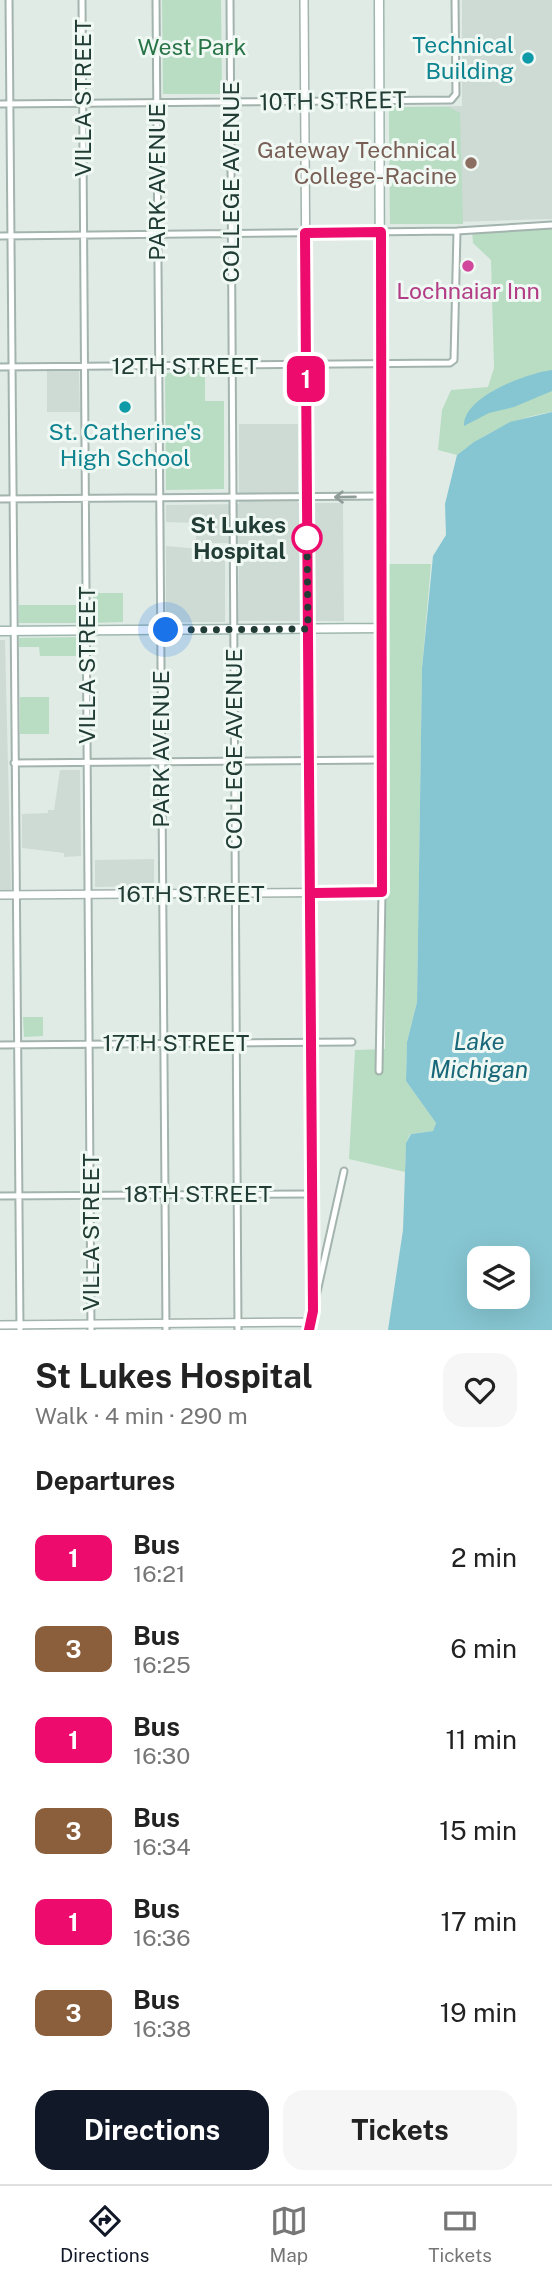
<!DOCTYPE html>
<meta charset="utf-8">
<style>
body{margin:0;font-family:"Public Sans",sans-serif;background:#f6f6f6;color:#222;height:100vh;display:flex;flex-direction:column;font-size:26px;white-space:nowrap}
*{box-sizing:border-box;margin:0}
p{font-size:23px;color:#767676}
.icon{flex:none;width:38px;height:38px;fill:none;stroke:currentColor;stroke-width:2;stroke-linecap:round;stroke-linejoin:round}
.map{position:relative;height:1330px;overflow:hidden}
.details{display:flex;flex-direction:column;background:#fff;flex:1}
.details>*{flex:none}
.badge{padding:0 14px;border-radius:10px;font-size:24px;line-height:46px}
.fabs{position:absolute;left:467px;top:1246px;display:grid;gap:14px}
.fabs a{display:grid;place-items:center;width:63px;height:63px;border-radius:14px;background:#fff;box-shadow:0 7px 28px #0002;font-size:35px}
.you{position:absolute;width:35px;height:35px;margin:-18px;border:5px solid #fff;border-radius:50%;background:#1a73e8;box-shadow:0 0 0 10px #1a73e833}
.map>.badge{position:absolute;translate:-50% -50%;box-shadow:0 0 0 4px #fff}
h2{padding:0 35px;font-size:26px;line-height:63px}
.round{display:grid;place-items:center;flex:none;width:74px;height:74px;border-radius:21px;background:#f6f6f6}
.head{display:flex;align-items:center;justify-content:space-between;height:119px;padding:0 35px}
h1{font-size:33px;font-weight:700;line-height:52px}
.primary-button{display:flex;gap:14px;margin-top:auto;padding:14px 35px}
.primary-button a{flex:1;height:80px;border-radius:21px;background:#111827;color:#fff;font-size:28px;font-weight:700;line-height:80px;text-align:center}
.primary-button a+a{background:#f6f6f6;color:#222}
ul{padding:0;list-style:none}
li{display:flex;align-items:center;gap:21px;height:91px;padding:0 35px}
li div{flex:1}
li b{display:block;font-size:26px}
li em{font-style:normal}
li .badge{min-width:77px;font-weight:700;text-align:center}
.dock{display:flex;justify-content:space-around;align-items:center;height:98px;border-top:2px solid #e0e0e0;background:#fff;font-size:19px;color:#767676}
.dock a{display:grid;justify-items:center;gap:4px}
.dock .current{color:#111827}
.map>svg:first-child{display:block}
.built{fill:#cedbd5}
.green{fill:#b8ddc2}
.water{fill:#86c6d2;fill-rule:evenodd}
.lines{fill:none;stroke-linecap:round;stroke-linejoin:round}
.minor-casing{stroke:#a3b3ad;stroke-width:9}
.tertiary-casing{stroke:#a3b3ad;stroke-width:10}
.secondary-casing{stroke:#9eb7ae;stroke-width:11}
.minor{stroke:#fff;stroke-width:5}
.tertiary{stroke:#fff;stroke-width:7}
.secondary{stroke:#fff;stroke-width:8}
.oneway{stroke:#909e9a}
.line-casing{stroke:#fff;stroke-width:16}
.line{stroke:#ed0b6d;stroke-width:10}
.walk{stroke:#203c35;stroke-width:7;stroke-dasharray:0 12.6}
.culture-dot{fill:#0f9aa8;stroke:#f0f8f4;stroke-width:2.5}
.education-dot{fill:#8d6e63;stroke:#f0f8f4;stroke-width:2.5}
.hotel-dot{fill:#d1479c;stroke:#f0f8f4;stroke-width:2.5}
.stop-dot{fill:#fff;stroke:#ed0b6d;stroke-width:3.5}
.labels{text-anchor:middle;stroke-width:6;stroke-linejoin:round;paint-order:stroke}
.culture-label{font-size:23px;fill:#0d838f;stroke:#f0f8f4;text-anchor:end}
.park-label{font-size:23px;fill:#297447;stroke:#f0f8f4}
.street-label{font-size:23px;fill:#203c35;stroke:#f0f8f4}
.education-label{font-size:23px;fill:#785e54;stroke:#f0f8f4;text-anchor:end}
.hotel-label{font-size:23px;fill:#b23c85;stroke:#f0f8f4}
.stop-label{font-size:23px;font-weight:bold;fill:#203c35;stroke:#f0f8f4;text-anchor:end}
.water-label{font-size:24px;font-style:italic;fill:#196879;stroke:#f0f8f4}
</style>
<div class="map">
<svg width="552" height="1330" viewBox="0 0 552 1330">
<rect width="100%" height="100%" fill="#e0ebe6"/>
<path class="built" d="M462 0H552V219L390 224 389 107 462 106Z
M47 370 79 371 80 412H47Z
M239 424H298V503H343L344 621H238L239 543H196V523L166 522V505L239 504Z
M166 546 225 551V622H166Z
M0 640H5L11 890H0Z
M60 770H80L81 856 64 857V853L22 848V814L48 813V810H54Z
M154 859V886L95 887V860Z"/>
<path class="green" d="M162 0H221L222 94H163Z
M389 107H449L460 113 463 224H390Z
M552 225V412C516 417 485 433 457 455L438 450 442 410 451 390 488 387 494 368 491 260 473 243 472 228Z
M205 372V401H224V489L166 490 165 373Z
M387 564H431L422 668 417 1002 407 1042 406 1081 436 1123 433 1131 410 1134 406 1143 405 1172 349 1159 355 1050 385 1049Z
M93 593H123V622L93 623Z
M19 605H78V623H19Z
M78 637 79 656H40L39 647H19V638Z
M20 697H49V734H20Z
M23 1017H43V1036L24 1037Z"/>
<path class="water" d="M552 370V391L514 407 489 413 464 426C463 396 528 373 552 370Z
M552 412V1330H388L403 1230 406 1143 411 1134 433 1131 436 1123 406 1081 407 1042 417 1002 422 668 433 556 446 535 445 504 457 455 474 442 510 422ZM518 1258V1297H480V1258Z"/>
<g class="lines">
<defs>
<path id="minor" d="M9 0 20 1330
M82 0 91 1330
M156 0 166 1330
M230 0 238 1330
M0 104 451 100 456 94 455 0
M0 236 457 231 552 225
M0 367 450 363 454 360 457 231
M0 499 382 496
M14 763 381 760
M0 1045 352 1042
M379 1071 382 892
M0 1196 312 1194
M315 1301 344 1171"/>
<path id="tertiary" d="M304 0 313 1312 309 1330
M0 895 382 892 381 628
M0 1325 310 1322"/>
<path id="secondary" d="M0 631 381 628 379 0"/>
</defs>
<use href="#minor" class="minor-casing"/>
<use href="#tertiary" class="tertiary-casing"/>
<use href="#secondary" class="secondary-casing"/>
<use href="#minor" class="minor"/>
<use href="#tertiary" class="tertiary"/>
<use href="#secondary" class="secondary"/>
</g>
<defs><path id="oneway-shaft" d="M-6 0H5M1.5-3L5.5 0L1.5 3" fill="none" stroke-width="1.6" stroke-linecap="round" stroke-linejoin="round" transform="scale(1.75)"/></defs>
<use class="oneway" href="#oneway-shaft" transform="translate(345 497) rotate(179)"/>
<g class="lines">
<defs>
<path id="line" d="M309 1330 313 1311 305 233 381 232 382 892 315 893"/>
</defs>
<use href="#line" class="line-casing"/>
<use href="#line" class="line"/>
<path class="walk" d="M166 630 308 629 307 538"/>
</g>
<g class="culture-dot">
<circle cx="528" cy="58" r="7"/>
<circle cx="125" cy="407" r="7"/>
</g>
<circle class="education-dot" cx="471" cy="163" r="7"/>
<circle class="hotel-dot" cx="468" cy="266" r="7"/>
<circle class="stop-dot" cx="307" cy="538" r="14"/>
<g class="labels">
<g class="culture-label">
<text x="514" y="53">Technical<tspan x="514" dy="26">Building</tspan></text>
<text x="125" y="440" text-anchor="middle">St. Catherine's<tspan x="125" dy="26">High School</tspan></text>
</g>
<g class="park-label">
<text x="192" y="55">West Park</text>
</g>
<g class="street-label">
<text transform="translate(83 98) rotate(-90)" y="8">VILLA STREET</text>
<text transform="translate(333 101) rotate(-1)" y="8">10TH STREET</text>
<text transform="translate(157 182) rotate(-90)" y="8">PARK AVENUE</text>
<text transform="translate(231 182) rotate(-90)" y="8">COLLEGE AVENUE</text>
<text x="185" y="374">12TH STREET</text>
<text transform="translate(87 665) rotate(-90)" y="8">VILLA STREET</text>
<text transform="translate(161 749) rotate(-90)" y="8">PARK AVENUE</text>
<text transform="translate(234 749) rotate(-90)" y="8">COLLEGE AVENUE</text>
<text x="191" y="902">16TH STREET</text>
<text x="176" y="1051">17TH STREET</text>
<text x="198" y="1202">18TH STREET</text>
<text transform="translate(91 1232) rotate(-90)" y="8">VILLA STREET</text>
</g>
<g class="education-label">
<text x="457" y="158">Gateway Technical<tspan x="457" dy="26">College-Racine</tspan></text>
</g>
<g class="hotel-label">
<text x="468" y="299">Lochnaiar Inn</text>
</g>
<g class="stop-label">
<text x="286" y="533">St Lukes<tspan x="286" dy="26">Hospital</tspan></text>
</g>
<g class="water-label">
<text x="479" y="1050">Lake<tspan x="479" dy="28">Michigan</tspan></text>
</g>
</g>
</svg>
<div class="fabs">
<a><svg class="icon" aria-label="layers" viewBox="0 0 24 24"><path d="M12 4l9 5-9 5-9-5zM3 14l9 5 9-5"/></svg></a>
</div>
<div class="you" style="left:166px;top:630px"></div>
<b class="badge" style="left:306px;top:379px;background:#ed0b6d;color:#fff">1</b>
</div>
<section class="details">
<div class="head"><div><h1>St Lukes Hospital</h1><p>Walk · 4 min · 290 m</p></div><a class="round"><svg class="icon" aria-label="heart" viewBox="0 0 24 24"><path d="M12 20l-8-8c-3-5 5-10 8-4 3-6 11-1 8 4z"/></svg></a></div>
<h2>Departures</h2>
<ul>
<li><span class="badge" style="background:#ed0b6d;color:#fff">1</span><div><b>Bus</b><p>16:21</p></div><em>2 min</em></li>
<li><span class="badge" style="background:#8b5e3c;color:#fff">3</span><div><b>Bus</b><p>16:25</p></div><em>6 min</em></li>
<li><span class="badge" style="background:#ed0b6d;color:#fff">1</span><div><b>Bus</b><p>16:30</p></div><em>11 min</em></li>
<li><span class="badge" style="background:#8b5e3c;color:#fff">3</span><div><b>Bus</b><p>16:34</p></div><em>15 min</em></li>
<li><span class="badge" style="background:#ed0b6d;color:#fff">1</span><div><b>Bus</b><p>16:36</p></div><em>17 min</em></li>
<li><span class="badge" style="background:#8b5e3c;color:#fff">3</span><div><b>Bus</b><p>16:38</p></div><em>19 min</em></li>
</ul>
<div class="primary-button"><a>Directions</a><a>Tickets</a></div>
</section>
<nav class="dock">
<a class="current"><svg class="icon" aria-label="directions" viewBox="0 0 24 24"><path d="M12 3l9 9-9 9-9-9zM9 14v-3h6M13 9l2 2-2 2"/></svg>Directions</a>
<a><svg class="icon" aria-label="map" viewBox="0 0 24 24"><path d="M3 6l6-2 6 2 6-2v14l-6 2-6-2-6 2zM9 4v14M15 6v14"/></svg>Map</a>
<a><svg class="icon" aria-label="tickets" viewBox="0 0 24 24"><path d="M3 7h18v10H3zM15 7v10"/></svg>Tickets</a>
</nav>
